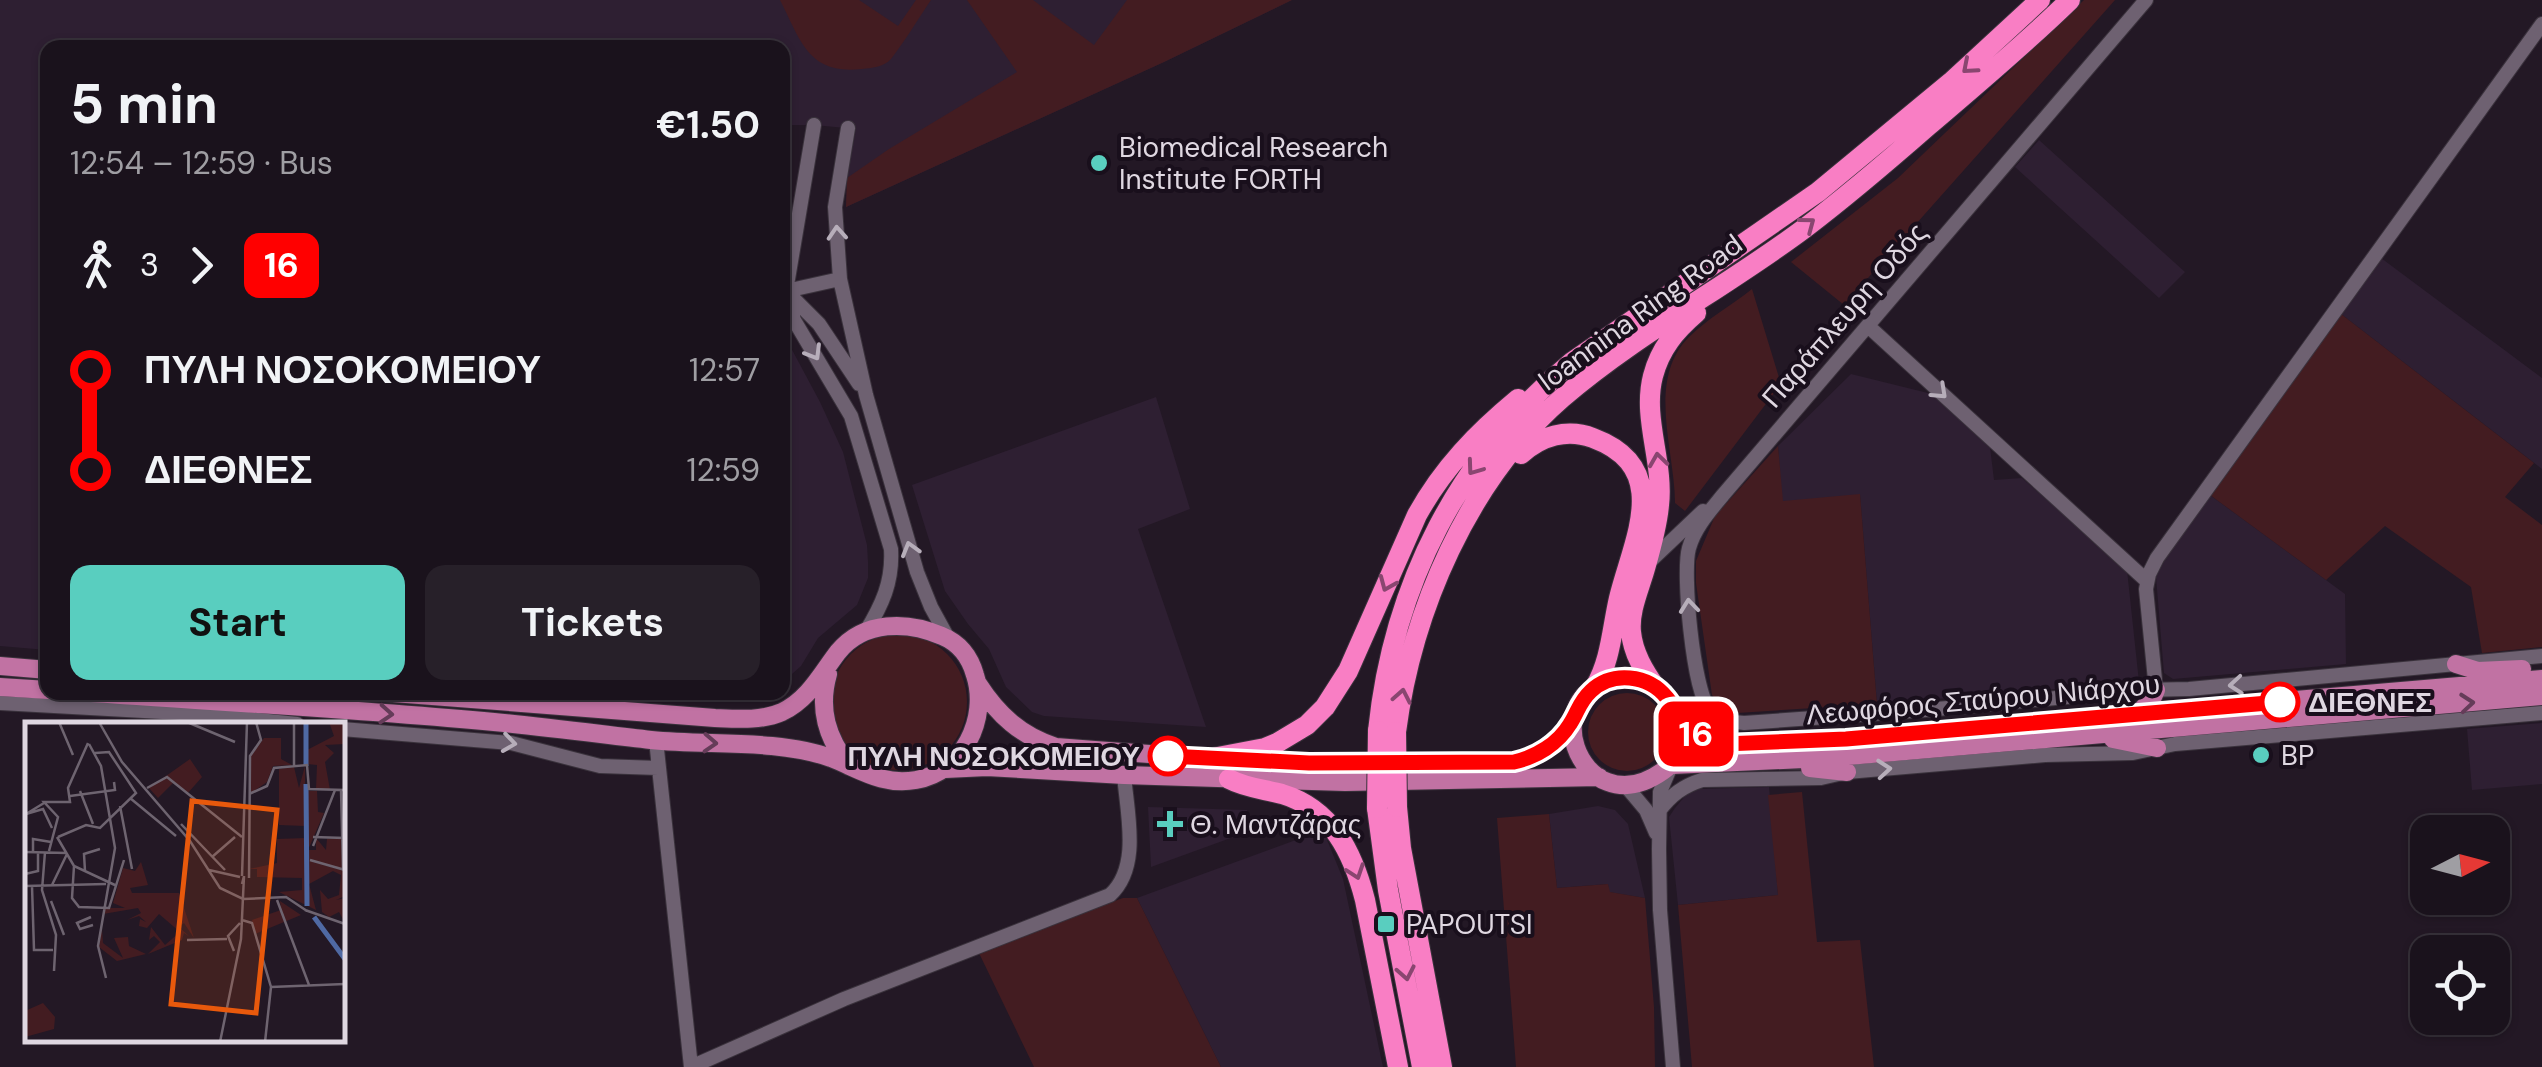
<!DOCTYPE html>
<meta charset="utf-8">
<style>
body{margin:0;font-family:"DM Sans",sans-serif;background:#272029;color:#f1f3f6;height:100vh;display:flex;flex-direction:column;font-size:38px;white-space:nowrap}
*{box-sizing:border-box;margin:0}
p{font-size:32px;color:#9f9ea3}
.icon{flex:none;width:55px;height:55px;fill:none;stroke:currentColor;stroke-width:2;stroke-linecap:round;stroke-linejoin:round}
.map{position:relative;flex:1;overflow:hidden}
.details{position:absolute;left:40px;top:40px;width:750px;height:660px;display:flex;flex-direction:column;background:#1a121c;border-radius:20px;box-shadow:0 2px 8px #0004,0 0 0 2px #38323b}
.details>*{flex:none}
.badge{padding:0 20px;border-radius:15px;font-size:35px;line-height:65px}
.needle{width:65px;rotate:84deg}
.tools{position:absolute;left:2410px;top:815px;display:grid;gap:20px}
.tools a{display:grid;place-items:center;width:100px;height:100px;border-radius:20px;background:#1a121c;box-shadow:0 2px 8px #0004,0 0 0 2px #38323b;font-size:50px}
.map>.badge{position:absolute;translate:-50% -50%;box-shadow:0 0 0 5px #fff}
.legs{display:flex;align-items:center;gap:15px;height:110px;padding:0 30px;font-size:32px}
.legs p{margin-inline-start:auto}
.headline{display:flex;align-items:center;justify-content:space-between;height:170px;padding:0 30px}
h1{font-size:55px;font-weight:700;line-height:75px}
.action{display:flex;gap:20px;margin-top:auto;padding:20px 30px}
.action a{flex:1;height:115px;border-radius:20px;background:#59cebf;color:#111;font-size:40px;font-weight:700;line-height:115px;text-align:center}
.action a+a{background:#272029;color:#f1f3f6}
ul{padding:0 30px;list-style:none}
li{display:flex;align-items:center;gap:35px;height:100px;font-size:38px}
li i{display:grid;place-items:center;width:15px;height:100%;margin:0 12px;background:currentColor}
li i::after{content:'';width:25px;height:25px;margin:-12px;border:8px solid;border-radius:50%;background:#1a121c}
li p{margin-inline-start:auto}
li:first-child i{background:linear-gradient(#0000 50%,currentColor 0)}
li:last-child i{background:linear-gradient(currentColor 50%,#0000 0)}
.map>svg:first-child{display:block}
.built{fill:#2e1f32}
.green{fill:#431c21}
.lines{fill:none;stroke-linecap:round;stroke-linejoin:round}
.minor-casing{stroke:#3a323c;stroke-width:16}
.major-casing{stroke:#3a323c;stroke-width:20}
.highway-casing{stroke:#3a323c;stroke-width:22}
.minor{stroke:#6e6171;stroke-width:14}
.major{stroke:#c172a3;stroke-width:18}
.highway{stroke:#f97ec4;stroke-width:20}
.highway-bridge-casing{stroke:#3a323c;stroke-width:22;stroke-linecap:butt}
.highway-bridge{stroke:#f97ec4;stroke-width:20}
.oneway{stroke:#894670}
.oneway2{stroke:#b7aeba}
.oneway3{stroke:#653c59}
.line-1-casing{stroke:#fff;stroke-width:22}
.line-1{stroke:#f00;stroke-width:15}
.poi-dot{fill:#59cebf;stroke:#190f1c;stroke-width:4}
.stop-1-dot{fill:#fff;stroke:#f00;stroke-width:5}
.labels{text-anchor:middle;stroke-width:8;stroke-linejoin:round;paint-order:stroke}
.poi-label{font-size:28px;fill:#dfd7e1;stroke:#190f1c;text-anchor:start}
.street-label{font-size:28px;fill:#dfd7e1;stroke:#190f1c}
.stop-label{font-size:28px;font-weight:bold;fill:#dfd7e1;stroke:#190f1c;text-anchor:start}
.inset-river{fill:none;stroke:#4f69a3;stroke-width:5}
.inset-road{fill:none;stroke:#6e6470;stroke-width:2.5}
.view{fill:#e8590c;fill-opacity:0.15;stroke:#e8590c;stroke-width:5}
.inset-edge{fill:none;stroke:#dfd7e1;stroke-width:5}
</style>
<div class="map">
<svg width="2542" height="1067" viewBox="0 0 2542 1067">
<rect width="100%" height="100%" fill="#231825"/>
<path class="built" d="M0 0H1292L1164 62 846 207 847 178 856 129 814 125H783L782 48H48L47 650 0 646Z
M2039 140 2185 272 2159 298 2015 167Z
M2381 258 2542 378V469L2341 314Z
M783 333 820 402 843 452 867 545 868 562V578L857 605 818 638 801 666 783 682Z
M1851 374 1936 395 1990 447 1994 480 2022 478 2127 570 2139 682 1877 704 1860 495 1782 502 1778 446Z
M1156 397 1190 509 1138 529 1206 727 1044 716 1032 712 1006 687 989 649 968 624 945 591 912 485Z
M2210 495 2345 594 2346 664 2173 679 2164 673 2156 577 2160 565Z
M2542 723V784L2472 790 2467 729Z
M1769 787 1778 895 1678 905 1669 817 1675 808 1686 795 1699 789Z
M1598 806 1615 810 1628 824 1645 898 1609 892 1608 884 1557 888 1549 814Z
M1148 807 1247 810 1250 831 1151 867Z
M1323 830 1343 879 1383 1067H1221L1137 898Z"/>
<path class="green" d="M780 0H859L898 26 916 0H931C918 19 905 41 891 59 884 67 871 68 862 69 808 75 801 41 780 0Z
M967 0H1033L1094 45 1127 0H1292L1164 62 846 207 847 178 889 149 1017 72Z
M2084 0H2115L1844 305 1791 262 1898 178Z
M1752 289 1781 384 1685 511 1675 503C1675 451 1646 380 1689 337 1707 319 1732 305 1752 289Z
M2341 314 2534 463 2505 497 2542 525V647L2482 653 2471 587 2385 526 2326 580 2210 495Z
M1778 446 1783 501 1860 494 1877 704 1737 713 1724 709 1712 695 1696 583V561L1715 516Z
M831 702a68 68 0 1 1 136 0a68 68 0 1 1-136 0Z
M1588 732a39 39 0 1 1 78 0a39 39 0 1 1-78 0Z
M1802 792 1817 942 1860 940 1874 1067H1692L1678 905 1778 895 1768 795Z
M1549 814 1557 888 1608 884 1610 892 1645 898 1654 1007 1655 1067H1516L1497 818Z
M1123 898H1137L1221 1067H1034L978 951Z"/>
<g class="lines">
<defs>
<path id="minor" d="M2146 0 1723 495C1710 511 1695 527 1689 548 1682 572 1693 689 1709 709 1717 719 1731 722 1744 723L1926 710 2142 690 2189 689 2542 656
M814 125 786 291 794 320 851 416 891 549C893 582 882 605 865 633
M848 128 835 207 840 279 866 395 917 572 931 607 948 638
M786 291 819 324 859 384
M786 291 840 279
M1868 326 2147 581
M1646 565 1703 511
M2156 690 2146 589 2149 574 2157 558 2542 24
M0 703 198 714 297 724
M342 729 511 743 600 766 658 768
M656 740 691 1067
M1671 766 1660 792 1659 849 1660 910 1673 1067
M1625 785 1646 810 1656 833
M1659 811C1671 795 1683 786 1702 780L1821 778 1847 772 2045 755 2133 753 2175 744 2542 713
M691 1067 844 999 1110 895C1141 867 1127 813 1124 775"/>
<path id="major" d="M2456 664 2478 671 2522 669
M0 666 48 670
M828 674C818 709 827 738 849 766
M1632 677C1644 681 1657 686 1665 696 1684 716 1687 754 1663 771 1578 831 1526 679 1632 677Z
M978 684C998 715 1021 736 1056 747 1208 759 1361 770 1514 762 1539 756 1555 743 1571 723
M0 687 48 690
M79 692C217 702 356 709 494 722 546 727 599 734 651 740 691 744 732 742 772 746 792 748 812 751 831 758 861 770 883 786 916 780 963 772 989 718 975 675 970 657 959 643 942 636 908 621 864 620 838 652 821 674 809 699 782 712 762 721 737 719 715 718L380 692
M2138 714 2152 699 2156 690
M1677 716 1691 731 1716 743 1802 742 2542 679
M2113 739 2157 748
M1672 765 1825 758 2542 696
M1810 768 1847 772
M945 769 987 767 1124 775 1345 782 1599 777"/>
<path id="highway" d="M1521 454C1541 436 1567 428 1593 438 1674 468 1633 540 1619 598 1612 628 1611 660 1595 687
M1656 688C1644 671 1633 653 1631 632 1629 612 1638 592 1644 572 1650 551 1657 528 1659 505 1664 462 1642 418 1653 376 1660 349 1675 331 1696 313
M1378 731C1393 585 1458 457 1572 362L1818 192 1951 82 2040 0
M1396 732C1412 610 1468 480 1562 398 1638 333 1726 287 1805 228 1847 196 1888 161 1928 126 1976 85 2025 44 2070 0
M1207 759 1265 748 1277 743 1307 725 1325 707 1348 671 1417 515C1443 468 1477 433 1518 399
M1229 779C1246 788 1263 789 1282 794 1332 809 1353 853 1365 900L1398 1067
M1397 807 1401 848 1442 1067
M1377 808 1388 890 1422 1067"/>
</defs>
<use href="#minor" class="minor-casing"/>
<use href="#major" class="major-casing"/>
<use href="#highway" class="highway-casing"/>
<use href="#minor" class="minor"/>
<use href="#major" class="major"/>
<use href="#highway" class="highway"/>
<defs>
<path id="highway-bridge" d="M1396 732 1397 807
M1377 808 1378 731"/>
</defs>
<use href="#highway-bridge" class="highway-bridge-casing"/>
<use href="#highway-bridge" class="highway-bridge"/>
</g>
<defs><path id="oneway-chevron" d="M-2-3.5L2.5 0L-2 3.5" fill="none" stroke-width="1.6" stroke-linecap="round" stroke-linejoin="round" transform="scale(2.5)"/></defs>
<g class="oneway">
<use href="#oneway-chevron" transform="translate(1969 67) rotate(139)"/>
<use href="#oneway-chevron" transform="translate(1808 224) rotate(-37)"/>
<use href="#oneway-chevron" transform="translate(1658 460) rotate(-98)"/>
<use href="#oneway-chevron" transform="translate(1474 468) rotate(126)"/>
<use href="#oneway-chevron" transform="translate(1387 584) rotate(113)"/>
<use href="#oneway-chevron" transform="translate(1402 696) rotate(-79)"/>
<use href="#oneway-chevron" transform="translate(1356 872) rotate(71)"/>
<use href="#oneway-chevron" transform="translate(1406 973) rotate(79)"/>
</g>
<g class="oneway2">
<use href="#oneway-chevron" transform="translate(837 233) rotate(-94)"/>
<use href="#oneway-chevron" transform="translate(814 353) rotate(59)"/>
<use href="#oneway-chevron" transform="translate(1940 392) rotate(43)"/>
<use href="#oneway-chevron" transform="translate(910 549) rotate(-106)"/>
<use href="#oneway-chevron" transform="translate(1689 606) rotate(-96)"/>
<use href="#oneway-chevron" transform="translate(2236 685) rotate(175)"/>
<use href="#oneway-chevron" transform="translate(509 743) rotate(8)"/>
<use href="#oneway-chevron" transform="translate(1884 769) rotate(-5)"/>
</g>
<g class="oneway3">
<use href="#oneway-chevron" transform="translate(2467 703) rotate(-5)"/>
<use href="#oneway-chevron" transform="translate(386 714) rotate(4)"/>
<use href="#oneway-chevron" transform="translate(710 743) rotate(3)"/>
</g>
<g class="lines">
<defs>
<path id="line-1" d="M1168 756 1309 763 1514 762C1536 757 1558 744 1570 724 1578 712 1579 702 1591 691 1612 671 1648 674 1667 698 1675 708 1679 720 1689 729 1699 738 1712 742 1724 744L1846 739 2280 702"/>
</defs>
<use href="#line-1" class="line-1-casing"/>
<use href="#line-1" class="line-1"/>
</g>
<g class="poi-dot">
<circle cx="1099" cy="163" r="10"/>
<circle cx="2261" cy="755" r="10"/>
<path d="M1165 809h10v10h10v10h-10v10h-10v-10h-10v-10h10z"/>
<rect x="1376" y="914" width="20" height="20" rx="5"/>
</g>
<g class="stop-1-dot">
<circle cx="2280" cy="702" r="18"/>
<circle cx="1168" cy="756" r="18"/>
</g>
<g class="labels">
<g class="poi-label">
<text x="1119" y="157">Biomedical Research<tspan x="1119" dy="32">Institute FORTH</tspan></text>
<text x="2281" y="765">BP</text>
<text x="1190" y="834">Θ. Μαντζάρας</text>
<text x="1406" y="934">PAPOUTSI</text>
</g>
<g class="street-label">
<text transform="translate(1640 312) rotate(-36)" y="10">Ioannina Ring Road</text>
<text transform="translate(1844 315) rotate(-49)" y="10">Παράπλευρη Οδός</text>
<text transform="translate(1983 699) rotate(-5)" y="10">Λεωφόρος Σταύρου Νιάρχου</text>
</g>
<g class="stop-label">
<text x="2308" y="712">ΔΙΕΘΝΕΣ</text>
<text x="1140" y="766" text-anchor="end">ΠΥΛΗ ΝΟΣΟΚΟΜΕΙΟΥ</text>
</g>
</g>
<g transform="translate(25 722)">
<rect width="320" height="320" fill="#231825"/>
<path d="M304 0H320V22L300 23 309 31 300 40 305 68 291 67 292 43 282 42V28L309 14ZM239 16H256V37L267 43 248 44 242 60 226 71V34ZM165 37 177 55 162 72 149 60 133 76 124 66ZM280 44V69H292L293 90 299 91 283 128H291V116L301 128 302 117H320V147L284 139 320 149V174L311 178 320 176V201L314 190 304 195 297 190 295 168 303 177 314 173 316 153 308 149 284 162 291 188 254 170 277 168V156L232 155V147H224L252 141V117L282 116 281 97 280 104 254 103V47L269 45 274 66ZM116 140 123 163 105 166 107 171H154L169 216 159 201 154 205 165 215 159 211 157 218 123 232 135 220 129 214 124 218 126 205 140 223 155 210 134 192 122 206 114 204 115 197 121 200 114 194 102 198 116 191 113 186 78 192V186H100L88 181 98 146 110 149ZM255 179 276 193 230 212 227 198 256 188ZM77 207 78 221 98 236 89 216 103 215 104 224 121 232 92 239 74 225ZM18 281 30 295 29 307 0 315V289Z" fill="#431c21"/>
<path class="inset-river" d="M281 0V44M281 62 282 184M289 195 320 237"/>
<path class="inset-road" d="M34 0 48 33M74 0 97 40 165 119 195 166 218 177 261 175 282 189M162 0 210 20M269 0V44M64 22 76 44 90 126 73 224 81 256M122 66 142 55 217 115M316 68 318 148M55 69 68 102M224 72 242 64 249 46 282 43 284 67 320 68M45 74 90 68 89 60M105 76 151 114M19 81 1 92 18 87 27 106M95 84 107 147M156 102 200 148M32 115 49 144 92 164M33 115 61 103 75 106 111 71 84 30 70 31M288 115 320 116M288 124 310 68M8 129V117L26 120M24 129 33 95 19 80H45L43 66 63 21M0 130 42 131M20 130 17 168 31 213 29 249M187 135 210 115M285 138 320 148M49 144 47 176 54 185 84 186 99 138M184 148 215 155M60 149 59 132 75 127M0 152 13 149V130M217 154 222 0M224 156 225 34 236 18 231 0M27 163 42 132M0 164 81 162M7 164 9 228H28M252 178 284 263M26 179 39 213M280 188 320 202M66 195 52 201 55 207 68 203M217 198 227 201 246 265 240 320M162 218 202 217M209 229 203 214 215 201M246 265 320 262M195 320 216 217 219 154 217 162"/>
<path class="view" d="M167 79 252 88 231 291 146 282Z"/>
<rect width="320" height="320" class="inset-edge"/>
</g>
</svg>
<div class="tools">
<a><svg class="needle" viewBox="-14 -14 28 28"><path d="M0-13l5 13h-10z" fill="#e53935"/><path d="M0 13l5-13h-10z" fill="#9f9ea3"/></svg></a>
<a><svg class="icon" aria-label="locate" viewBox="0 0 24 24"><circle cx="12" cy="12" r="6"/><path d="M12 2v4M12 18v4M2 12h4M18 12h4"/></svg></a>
</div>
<b class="badge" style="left:1696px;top:734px;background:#f00;color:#fff">16</b>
<section class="details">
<div class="headline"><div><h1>5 min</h1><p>12:54 – 12:59 · Bus</p></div><b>€1.50</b></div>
<div class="legs"><svg class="icon" aria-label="walk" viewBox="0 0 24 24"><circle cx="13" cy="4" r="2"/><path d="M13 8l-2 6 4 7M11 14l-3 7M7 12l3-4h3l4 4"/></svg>3<svg class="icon" aria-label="forward" viewBox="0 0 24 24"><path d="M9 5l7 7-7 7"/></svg><b class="badge" style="background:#f00;color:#fff">16</b></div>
<ul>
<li><i style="color:#f00"></i><b>ΠΥΛΗ ΝΟΣΟΚΟΜΕΙΟΥ</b><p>12:57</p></li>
<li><i style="color:#f00"></i><b>ΔΙΕΘΝΕΣ</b><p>12:59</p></li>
</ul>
<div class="action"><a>Start</a><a>Tickets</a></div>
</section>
</div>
